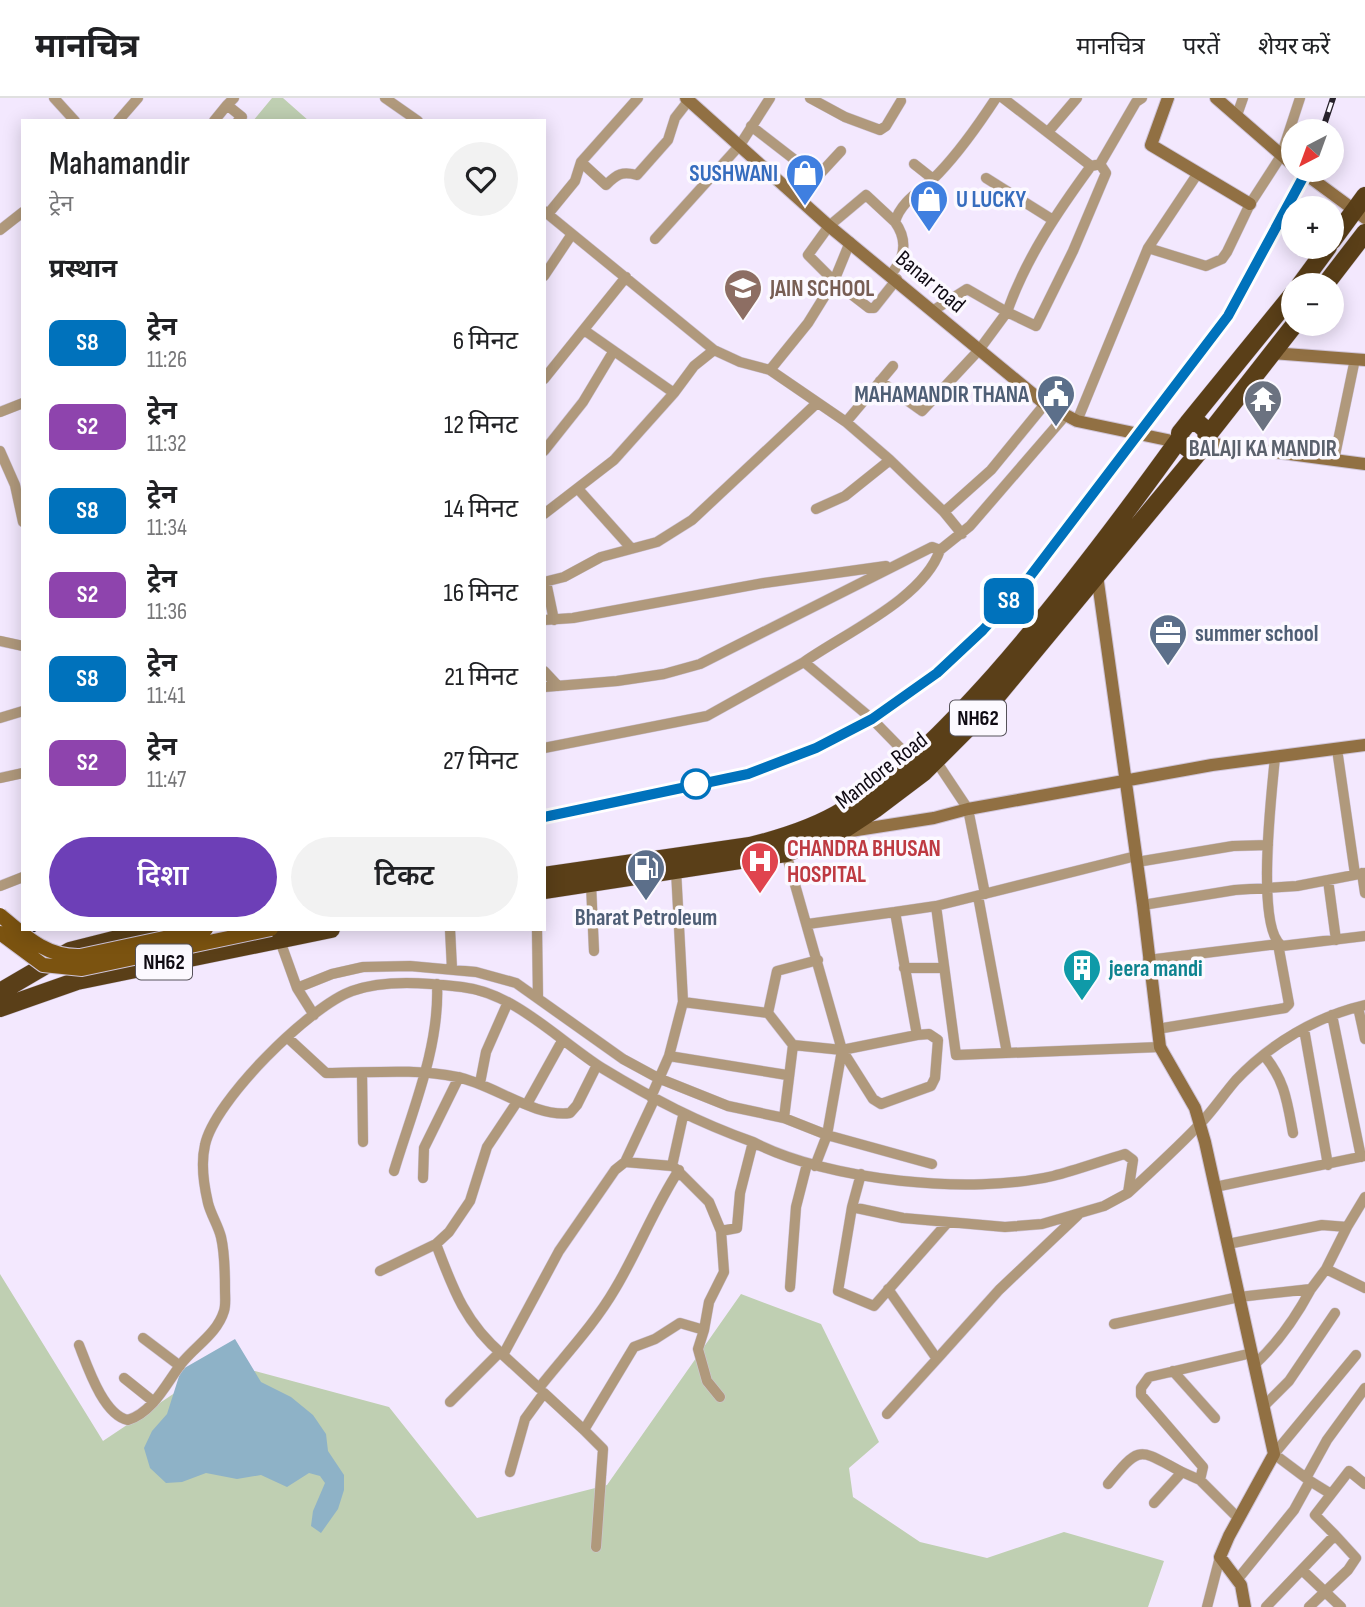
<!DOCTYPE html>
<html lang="hi">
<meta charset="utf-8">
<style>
body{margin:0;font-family:"Sofia Sans Condensed","Noto Sans Devanagari",sans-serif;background:#f2f2f2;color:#202124;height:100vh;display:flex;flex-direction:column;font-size:26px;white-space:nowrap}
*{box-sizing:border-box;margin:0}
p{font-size:23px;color:#757577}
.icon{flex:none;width:38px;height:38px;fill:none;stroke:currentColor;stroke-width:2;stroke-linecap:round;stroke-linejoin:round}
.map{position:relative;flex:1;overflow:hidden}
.details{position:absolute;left:21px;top:21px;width:525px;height:812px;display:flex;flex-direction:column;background:#fff;border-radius:0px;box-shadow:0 4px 18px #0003}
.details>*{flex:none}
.badge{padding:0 14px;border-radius:10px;font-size:24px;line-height:46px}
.needle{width:46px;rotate:221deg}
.fabs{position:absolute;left:1281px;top:21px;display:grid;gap:14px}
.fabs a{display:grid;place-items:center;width:63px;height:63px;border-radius:50%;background:#fff;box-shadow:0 4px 18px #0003;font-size:35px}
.map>.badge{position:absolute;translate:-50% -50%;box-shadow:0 0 0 4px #fff}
h2{padding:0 28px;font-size:26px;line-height:63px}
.round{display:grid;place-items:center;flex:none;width:74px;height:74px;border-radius:37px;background:#f2f2f2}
.overview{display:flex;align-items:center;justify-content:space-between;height:119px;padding:0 28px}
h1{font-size:33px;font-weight:600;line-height:52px}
.button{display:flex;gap:14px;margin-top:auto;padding:14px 28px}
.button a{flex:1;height:80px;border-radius:42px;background:#6d3fb7;color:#fff;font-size:28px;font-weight:600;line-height:80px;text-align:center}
.button a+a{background:#f2f2f2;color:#202124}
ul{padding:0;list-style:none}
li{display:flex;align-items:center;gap:21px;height:84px;padding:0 28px}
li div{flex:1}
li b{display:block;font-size:26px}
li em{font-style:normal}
li .badge{min-width:77px;font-weight:700;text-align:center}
header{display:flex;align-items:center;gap:42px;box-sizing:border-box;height:98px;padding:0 35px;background:#fff;border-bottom:2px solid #e0e0e0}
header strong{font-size:33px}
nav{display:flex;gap:38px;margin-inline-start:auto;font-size:24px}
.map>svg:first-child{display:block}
.green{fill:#bfcfb2}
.water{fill:#8eb2c7}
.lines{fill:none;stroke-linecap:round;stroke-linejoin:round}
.street-casing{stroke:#cfc4d8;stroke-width:11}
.secondary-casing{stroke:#cfc4d8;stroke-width:14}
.highway-casing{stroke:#cfc4d8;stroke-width:19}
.street{stroke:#b0997c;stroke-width:10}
.secondary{stroke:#917043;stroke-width:12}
.highway{stroke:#5a3f18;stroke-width:18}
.rail-casing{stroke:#28222c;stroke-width:6}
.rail{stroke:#fcf9ff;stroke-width:3.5;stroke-dasharray:10;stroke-linecap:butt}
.primary-bridge-casing{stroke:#cfc4d8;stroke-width:16;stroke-linecap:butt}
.primary-bridge{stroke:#7b5310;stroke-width:14}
.line-casing{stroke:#fff;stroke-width:16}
.line{stroke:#0072bc;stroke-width:10}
.stop-dot{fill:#fff;stroke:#0072bc;stroke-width:3.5}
.labels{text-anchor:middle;stroke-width:7;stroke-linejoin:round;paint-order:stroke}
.shield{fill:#fcf9ff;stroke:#56525a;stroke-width:2}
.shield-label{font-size:21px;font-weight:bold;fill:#0f0a13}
.shop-label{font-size:23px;font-weight:bold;fill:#366cbe;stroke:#fcf9ff;text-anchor:end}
.street-label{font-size:23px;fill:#0f0a13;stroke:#fcf9ff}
.education-label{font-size:23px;font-weight:bold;fill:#785e54;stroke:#fcf9ff;text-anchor:start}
.service-label{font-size:23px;font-weight:bold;fill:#4e5e75;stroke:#fcf9ff;text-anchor:end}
.worship-label{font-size:23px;font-weight:bold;fill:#5b616d;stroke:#fcf9ff}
.health-label{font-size:23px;font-weight:bold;fill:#be3a42;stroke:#fcf9ff;text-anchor:start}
.culture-label{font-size:23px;font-weight:bold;fill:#0d838f;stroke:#fcf9ff;text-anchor:start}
</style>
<header>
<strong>मानचित्र</strong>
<nav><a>मानचित्र</a><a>परतें</a><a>शेयर करें</a></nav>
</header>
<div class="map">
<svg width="1365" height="1509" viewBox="0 0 1365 1509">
<rect width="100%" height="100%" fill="#f3e8fe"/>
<path class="green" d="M272 0H283L309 23H253Z
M0 1176 103 1343 221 1264 389 1309 477 1420 607 1387 741 1196 821 1226 879 1344 849 1370 853 1399 920 1444 987 1460 1064 1434 1164 1463 1148 1509H0Z"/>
<path class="water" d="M235 1241 261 1284 291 1299 313 1317 326 1336 328 1353 344 1377V1392L338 1411 321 1435 311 1428 313 1413 325 1385 320 1378 309 1375 287 1389 261 1377 237 1381 206 1375 182 1384 166 1385 150 1370 144 1350 152 1333 167 1316 181 1272Z"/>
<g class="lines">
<defs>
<path id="street" d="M54 0 75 23
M234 0 227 7 242 19 238 23
M385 0 418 23
M810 0 845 19 880 32 886 28 901 3
M1003 0 1091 68 1096 67
M1237 17 1243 0
M118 23 138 0
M214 23 227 7
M751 28 817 79 841 53
M1048 34 1077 0
M581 64 606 87C617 76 622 73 637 77L668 42 675 20 689 2
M914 66 933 81
M986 80 1053 122
M544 113 714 252 740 264 770 272
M548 116 575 83 581 64 638 0
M0 132 23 114
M655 141 740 47 770 0
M850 144 834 183 869 210H874L897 181
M1148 150 1198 75
M891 176C905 160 908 142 895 124 901 102 924 91 939 75 960 53 979 26 996 0
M544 178 572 136
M934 212 967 191 1007 214C1026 160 1058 113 1091 68
M584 232 674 295 694 268 714 252
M544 281 626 179
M880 283 922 313 979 252 1007 214 1036 228 1073 153 1106 75 1100 66 1136 4 1142 0
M0 314 23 305
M1077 323 1148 150 1206 168 1222 161 1227 154 1250 106 1281 58 1300 0
M846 324 893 268
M0 353 15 387 23 424
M544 353 583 304 613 254
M890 362 846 324 770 272 808 225 834 183 808 157 829 128 866 97 895 124
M1334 362 1355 261
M579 392 631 450
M816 411 845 398 890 362 944 414
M544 416 614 362 674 295
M962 436 944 414 991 372 1045 306
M940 452 970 428 1065 318
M544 484 564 479 601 459 657 444 692 422 817 305
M546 484 554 522
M544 522 573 520 764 485 886 468
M0 543 23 548
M544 573 558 588
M544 589 617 583 664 576 700 566 932 449 940 452C923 501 845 535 804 564
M0 620 23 613
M544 650 707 618 804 564 872 621 914 664
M1337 651 1355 776
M1275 659C1272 693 1255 830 1282 848L1365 838
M936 663 968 711 985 796
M0 680 23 675
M786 755 842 952
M1136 758 936 808 956 957 1160 949
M1137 764 1233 748 1268 747
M1362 775 1365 795
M1328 782 1336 842
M591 786 594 853
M0 788 23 779
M978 798 1007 955
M1143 807 1235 792 1297 788 1365 775
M808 826 895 814
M450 831 452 871
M537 831 538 900
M279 840 297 890
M1148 862 1278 846 1289 906 1285 910 1157 931
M904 870H944
M683 904 768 915 793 947 784 1020
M1358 909 1365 941
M768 915 777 873 818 862
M314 917 297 890 332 876 363 869 410 868 476 874 516 885 623 961 658 980 728 1008 784 1020 827 1037 842 952 873 1001 881 1006 931 988 935 980 938 942 929 936 917 937
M1332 917 1361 1059
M1304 931 1328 1067
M288 940 326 975C370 975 414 970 457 979 491 985 535 1020 570 1015L577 1007 597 967
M793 947 842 952 917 937 895 814 936 808
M1264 957C1285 983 1287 1003 1293 1035
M669 958 787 977
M362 975 363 1044
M480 985 486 954 508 904
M651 999 669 958 683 904 676 772
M527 1006 562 943
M625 1064 654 1002
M815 1068 827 1037 932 1066
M675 1070 709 1104 721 1133 724 1174 709 1204 704 1232 698 1251 707 1283 720 1299
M394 1073C412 1013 440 949 437 886
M423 1080 424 1050 459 979
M1215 1089 1365 1058
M852 1109 861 1076
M948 1124 874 1208 838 1193 852 1109 903 1120 1005 1129 1042 1126 1104 1108 1128 1095
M1347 1129 1365 1099
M721 1133 737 1130 740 1095 753 1044C828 1083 971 1097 1053 1078 1077 1072 1101 1063 1125 1056L1133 1062 1128 1095C1152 1073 1176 1051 1198 1028 1212 1014 1223 997 1236 982 1270 946 1317 918 1365 907
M436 1146C453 1191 465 1225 503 1257L559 1153 615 1072 625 1064 672 1068 683 1018
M1228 1146 1322 1127 1347 1129 1326 1171 1311 1191
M1326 1171 1365 1190
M380 1173 436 1146 449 1134 470 1103 487 1049 517 1004
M790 1189 796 1109 807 1066
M888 1191 937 1261 999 1192 1078 1117
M1114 1226 1239 1199 1311 1191C1296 1219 1278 1245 1255 1266
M143 1240 180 1268
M79 1247C87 1267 103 1317 128 1322 153 1314 166 1286 181 1266 195 1248 217 1236 224 1213 226 1207 225 1199 225 1192 225 1175 225 1156 221 1139 218 1127 211 1117 208 1105 204 1088 201 1064 205 1047 214 1003 310 908 352 893 385 881 428 885 462 889 515 895 558 942 602 970 653 1001 697 1024 753 1044
M503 1257 539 1290C565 1257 594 1227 615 1191 638 1153 654 1110 679 1072
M1173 1273 1215 1320
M124 1280 154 1304
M450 1304 500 1254
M1263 1309 1289 1283 1335 1215
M887 1316 937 1261
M510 1374 525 1321 544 1295 584 1332
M1306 1380 1327 1342 1365 1290
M1200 1382 1203 1369 1141 1297V1290L1149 1279 1252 1255
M1310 1383 1331 1396
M1108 1386C1141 1346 1138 1351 1182 1374
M1154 1405 1182 1374 1200 1382 1238 1420
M596 1449 603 1351 584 1332 634 1249 655 1241 680 1225 704 1232
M1302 1472 1341 1509
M1237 1482 1294 1412 1310 1383 1274 1356 1356 1257
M1207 1509 1220 1459
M1266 1509 1335 1437 1315 1417 1349 1373 1365 1386
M1309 1509 1348 1472 1356 1460 1335 1437"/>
<path id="secondary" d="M686 0 829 128 1045 306 1077 323 1177 344
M1168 0 1151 47 1250 106
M1216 0 1293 67
M1300 72 1365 120
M1272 255 1365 262
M1206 345 1365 366
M1097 477 1143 807 1160 949 1195 1010 1205 1044 1274 1356 1229 1438 1220 1459 1241 1487 1245 1509
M844 734 934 720 968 711 1212 667 1365 647"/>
<path id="highway" d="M1332 143 1365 98
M1300 187 1328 149
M1325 187 1365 135
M1188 325 1293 196
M1208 337 1295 226
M544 778 750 748C783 740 815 730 844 712 902 678 950 627 994 578 1061 502 1121 422 1180 340
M544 792 786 755 837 736 875 711 924 674 982 616 1203 349 1207 342 1206 332 1198 325H1188L1180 335 1181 345 1189 351H1199
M0 894 70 853 157 831
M0 910 77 883 331 831"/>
</defs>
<use href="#street" class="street-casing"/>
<use href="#secondary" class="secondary-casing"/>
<use href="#highway" class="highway-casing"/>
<use href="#street" class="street"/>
<use href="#secondary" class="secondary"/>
<use href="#highway" class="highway"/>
<defs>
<path id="rail" d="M1322 33 1333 0
M544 719 748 676 816 650 872 621 937 575 983 532 1022 489 1228 218 1307 72
M0 839 34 831"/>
</defs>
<use href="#rail" class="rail-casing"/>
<use href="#rail" class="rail"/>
<defs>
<path id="primary-bridge" d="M0 817C25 838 46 859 80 858L206 831
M0 835 43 867 82 871 271 831"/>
</defs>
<use href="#primary-bridge" class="primary-bridge-casing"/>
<use href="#primary-bridge" class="primary-bridge"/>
</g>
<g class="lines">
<defs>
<path id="line" d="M544 719 748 676 816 650 872 621 937 575 983 532 1022 489 1228 218 1307 72"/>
</defs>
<use href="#line" class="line-casing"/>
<use href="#line" class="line"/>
</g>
<defs>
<symbol id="shop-pin" viewBox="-11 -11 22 30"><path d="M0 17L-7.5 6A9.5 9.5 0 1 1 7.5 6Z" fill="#3f7fe0" stroke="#fcf9ff"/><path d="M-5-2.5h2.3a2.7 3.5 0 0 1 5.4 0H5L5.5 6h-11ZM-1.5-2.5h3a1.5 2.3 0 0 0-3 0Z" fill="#fff"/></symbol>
<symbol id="school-pin" viewBox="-11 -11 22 30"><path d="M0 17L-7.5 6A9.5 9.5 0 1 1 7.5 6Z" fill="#8d6e63" stroke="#fcf9ff"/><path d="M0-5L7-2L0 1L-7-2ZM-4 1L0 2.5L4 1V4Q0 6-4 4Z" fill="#fff"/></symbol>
<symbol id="civic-pin" viewBox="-11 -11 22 30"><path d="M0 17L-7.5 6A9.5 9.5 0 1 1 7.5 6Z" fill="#5c6f8a" stroke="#fcf9ff"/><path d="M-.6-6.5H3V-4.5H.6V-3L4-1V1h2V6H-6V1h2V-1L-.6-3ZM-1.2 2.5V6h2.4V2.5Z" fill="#fff"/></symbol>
<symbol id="temple-pin" viewBox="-11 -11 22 30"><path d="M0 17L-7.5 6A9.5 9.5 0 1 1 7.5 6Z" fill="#6b7280" stroke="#fcf9ff"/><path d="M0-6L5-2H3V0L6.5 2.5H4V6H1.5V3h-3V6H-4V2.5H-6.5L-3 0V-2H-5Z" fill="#fff"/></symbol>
<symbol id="office-pin" viewBox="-11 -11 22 30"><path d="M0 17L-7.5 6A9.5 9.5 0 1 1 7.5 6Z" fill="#5c6f8a" stroke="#fcf9ff"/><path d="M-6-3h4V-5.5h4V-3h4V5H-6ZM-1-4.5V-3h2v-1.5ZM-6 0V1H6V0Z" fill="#fff"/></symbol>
<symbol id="hospital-pin" viewBox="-11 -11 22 30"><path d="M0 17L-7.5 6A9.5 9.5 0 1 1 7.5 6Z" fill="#e0444e" stroke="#fcf9ff"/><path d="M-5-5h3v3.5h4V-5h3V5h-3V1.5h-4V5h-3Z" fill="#fff"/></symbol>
<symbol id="fuel-pin" viewBox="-11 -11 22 30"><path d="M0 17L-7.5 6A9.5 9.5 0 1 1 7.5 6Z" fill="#5c6f8a" stroke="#fcf9ff"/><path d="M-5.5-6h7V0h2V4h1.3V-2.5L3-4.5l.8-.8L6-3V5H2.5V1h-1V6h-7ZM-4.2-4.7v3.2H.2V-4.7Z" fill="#fff"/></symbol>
<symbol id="building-pin" viewBox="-11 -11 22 30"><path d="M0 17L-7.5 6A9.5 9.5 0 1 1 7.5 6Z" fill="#0f9aa8" stroke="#fcf9ff"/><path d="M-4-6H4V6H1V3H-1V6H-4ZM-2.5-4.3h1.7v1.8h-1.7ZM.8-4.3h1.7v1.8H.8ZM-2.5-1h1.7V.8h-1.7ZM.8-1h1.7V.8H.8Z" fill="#fff"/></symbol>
</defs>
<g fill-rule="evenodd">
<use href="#shop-pin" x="783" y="53" width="44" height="60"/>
<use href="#shop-pin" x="907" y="79" width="44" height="60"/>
<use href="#school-pin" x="721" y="168" width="44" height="60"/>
<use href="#civic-pin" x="1034" y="274" width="44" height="60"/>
<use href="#temple-pin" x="1241" y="279" width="44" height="60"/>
<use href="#office-pin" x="1146" y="513" width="44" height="60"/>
<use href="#hospital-pin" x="738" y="741" width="44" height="60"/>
<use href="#fuel-pin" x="624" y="748" width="44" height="60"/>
<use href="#building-pin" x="1060" y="848" width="44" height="60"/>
</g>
<circle class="stop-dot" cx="696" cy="686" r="14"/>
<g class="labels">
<g class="shield">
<rect x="950" y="602.5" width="56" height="35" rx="5"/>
<rect x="136" y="846.5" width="56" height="35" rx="5"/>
</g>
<g class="shield-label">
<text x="978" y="627">NH62</text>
<text x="164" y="871">NH62</text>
</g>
<g class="shop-label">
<text x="778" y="83">SUSHWANI</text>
<text x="956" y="109" text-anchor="start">U LUCKY</text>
</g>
<g class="street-label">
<text transform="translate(931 183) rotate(40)" y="8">Banar road</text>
<text transform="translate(881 672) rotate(-38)" y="8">Mandore Road</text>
</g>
<g class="education-label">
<text x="770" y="198">JAIN SCHOOL</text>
</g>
<g class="service-label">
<text x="1029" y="304">MAHAMANDIR THANA</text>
<text x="1195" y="543" text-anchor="start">summer school</text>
<text x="646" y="827" text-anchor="middle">Bharat Petroleum</text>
</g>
<g class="worship-label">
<text x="1263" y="358">BALAJI KA MANDIR</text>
</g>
<g class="health-label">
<text x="787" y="758">CHANDRA BHUSAN<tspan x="787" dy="26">HOSPITAL</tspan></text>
</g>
<g class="culture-label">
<text x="1109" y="878">jeera mandi</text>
</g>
</g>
</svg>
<div class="fabs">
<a><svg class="needle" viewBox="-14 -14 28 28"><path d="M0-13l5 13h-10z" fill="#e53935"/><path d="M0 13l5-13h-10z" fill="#757577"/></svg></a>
<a>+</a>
<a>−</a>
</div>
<b class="badge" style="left:1009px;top:503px;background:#0072bc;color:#fff">S8</b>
<section class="details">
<div class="overview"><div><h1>Mahamandir</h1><p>ट्रेन</p></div><a class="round"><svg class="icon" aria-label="heart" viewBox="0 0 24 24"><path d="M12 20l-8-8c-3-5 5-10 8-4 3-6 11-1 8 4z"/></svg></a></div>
<h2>प्रस्थान</h2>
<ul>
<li><span class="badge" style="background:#0072bc;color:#fff">S8</span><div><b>ट्रेन</b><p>11:26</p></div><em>6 मिनट</em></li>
<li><span class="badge" style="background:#8e44ad;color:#fff">S2</span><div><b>ट्रेन</b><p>11:32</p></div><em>12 मिनट</em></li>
<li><span class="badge" style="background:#0072bc;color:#fff">S8</span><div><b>ट्रेन</b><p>11:34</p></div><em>14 मिनट</em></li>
<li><span class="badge" style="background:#8e44ad;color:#fff">S2</span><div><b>ट्रेन</b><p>11:36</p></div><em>16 मिनट</em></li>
<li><span class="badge" style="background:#0072bc;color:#fff">S8</span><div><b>ट्रेन</b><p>11:41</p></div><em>21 मिनट</em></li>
<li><span class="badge" style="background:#8e44ad;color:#fff">S2</span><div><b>ट्रेन</b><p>11:47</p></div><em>27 मिनट</em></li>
</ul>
<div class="button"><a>दिशा</a><a>टिकट</a></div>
</section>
</div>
